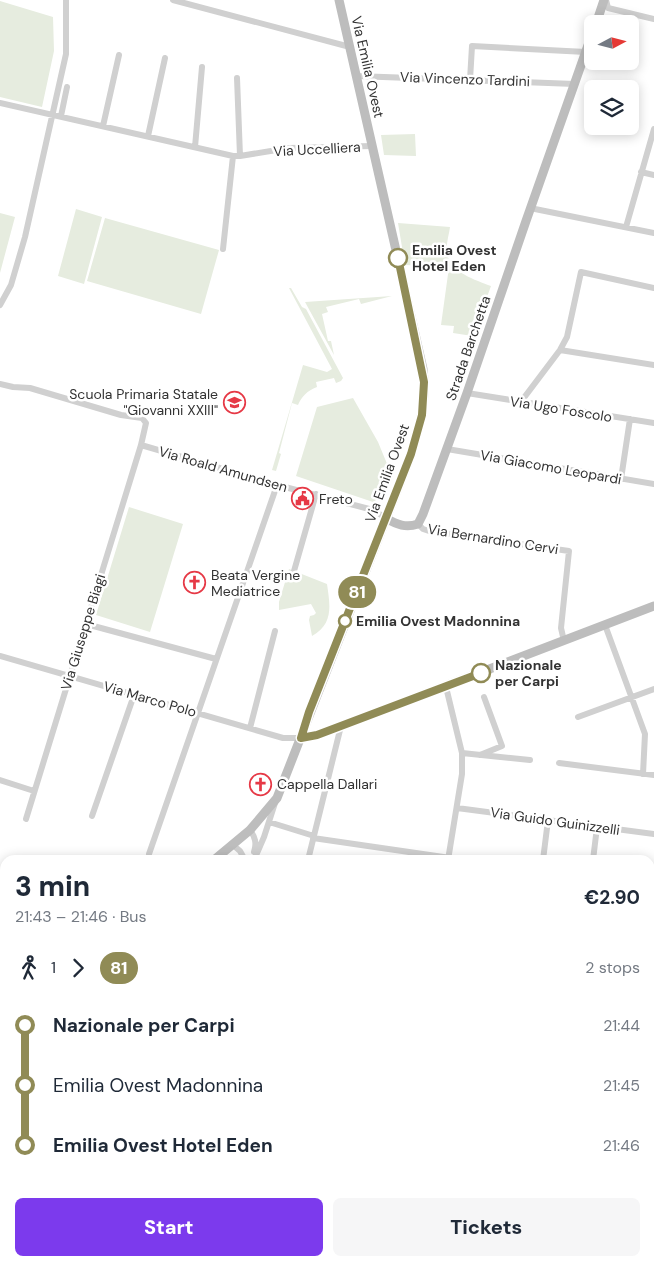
<!DOCTYPE html>
<meta charset="utf-8">
<style>
body{margin:0;font-family:"DM Sans",sans-serif;background:#f6f6f7;color:#1f2937;height:100vh;display:flex;flex-direction:column;font-size:19px;white-space:nowrap}
*{box-sizing:border-box;margin:0}
p{font-size:16px;color:#747a83}
.icon{flex:none;width:28px;height:28px;fill:none;stroke:currentColor;stroke-width:2;stroke-linecap:round;stroke-linejoin:round}
.map{position:relative;flex:1;overflow:hidden}
.sheet{position:absolute;left:0px;top:855px;width:655px;height:411px;display:flex;flex-direction:column;background:#fff;border-radius:15px 15px 0 0;box-shadow:0 2px 12px #0003}
.sheet>*{flex:none}
.badge{padding:0 10px;border-radius:16px;font-size:18px;line-height:32px}
.needle{width:32px;rotate:83deg}
.fabs{position:absolute;left:584px;top:15px;display:grid;gap:10px}
.fabs a{display:grid;place-items:center;width:55px;height:55px;border-radius:8px;background:#fff;box-shadow:0 2px 12px #0003;font-size:25px}
.map>.badge{position:absolute;translate:-50% -50%;box-shadow:0 0 0 2px #fff}
.legs{display:flex;align-items:center;gap:8px;height:55px;padding:0 15px;font-size:16px}
.legs p{margin-inline-start:auto}
.head{display:flex;align-items:center;justify-content:space-between;height:85px;padding:0 15px}
h1{font-size:28px;font-weight:800;line-height:38px}
.action{display:flex;gap:10px;margin-top:auto;padding:10px 15px}
.action a{flex:1;height:58px;border-radius:8px;background:#7c3aed;color:#fff;font-size:20px;font-weight:800;line-height:58px;text-align:center}
.action a+a{background:#f6f6f7;color:#1f2937}
ul{padding:0 15px;list-style:none}
li{display:flex;align-items:center;gap:18px;height:60px;font-size:19px}
li i{display:grid;place-items:center;width:8px;height:100%;margin:0 6px;background:currentColor}
li i::after{content:'';width:12px;height:12px;margin:-6px;border:4px solid;border-radius:50%;background:#fff}
li p{margin-inline-start:auto}
li:first-child i{background:linear-gradient(#0000 50%,currentColor 0)}
li:last-child i{background:linear-gradient(currentColor 50%,#0000 0)}
.map>svg:first-child{display:block}
.green{fill:#e6ecdf}
.lines{fill:none;stroke-linecap:round;stroke-linejoin:round}
.street{stroke:#d0d0d0;stroke-width:6}
.secondary{stroke:#bdbdbd;stroke-width:9}
.line-1-casing{stroke:#fff;stroke-width:11}
.line-1{stroke:#908b56;stroke-width:8}
.stop-1-dot{fill:#fff;stroke:#908b56;stroke-width:2.5}
.labels{text-anchor:middle;stroke-width:5;stroke-linejoin:round;paint-order:stroke}
.street-label{font-size:14px;fill:#333;stroke:#fff}
.stop-label{font-size:14px;font-weight:bold;fill:#333;stroke:#fff;text-anchor:start}
.poi-label{font-size:14px;fill:#333;stroke:#fff;text-anchor:start}
</style>
<div class="map">
<svg width="654" height="1266" viewBox="0 0 654 1266">
<rect width="100%" height="100%" fill="#fff"/>
<path class="green" d="M0 1 53 17 54 51 42 107 0 97Z
M415 134 416 156 384 155 381 135Z
M76 209 102 217 84 284 58 276Z
M0 213 15 217 0 273Z
M105 218 219 250 201 314 87 281Z
M398 223 450 227C449 235 446 243 447 251 447 271 475 280 491 286L479 319 474 317 473 322 483 325 479 337 453 333 454 326 441 325 449 267 405 265Z
M289 288H291L302 307 306 309 343 378 341 381 336 383 334 378 316 382 317 387C307 391 302 396 298 405L292 403 279 453 281 454 276 471 272 470 303 365 327 372 332 369Z
M392 296 361 304 359 299 326 307 328 312 322 314 328 341H331L334 355 305 302Z
M353 398 378 442 390 471 381 497 373 502 296 476 317 407Z
M129 507 183 524 150 632 96 615Z
M289 569 327 584C330 605 334 624 312 636L309 620 310 616 314 615 316 613 311 604 279 610V602Z
M650 1087 654 1088 653 1196 650 1195Z"/>
<g class="lines">
<path class="street" d="M173 0 350 47
M606 0 608 8 654 19
M356 76 575 84
M237 78 240 156
M470 80 472 46 586 52
M0 103 233 156H240L289 148 372 146
M61 116 67 87
M103 126 119 55
M148 136 165 58
M195 147 202 67
M641 172 654 175
M530 208 654 233
M626 227 654 129
M223 249 233 156
M0 305 11 285 25 237 66 54V0
M560 350 654 365
M0 384 13 387 30 388 121 415 142 418 146 423 141 445 26 819
M467 393 654 423
M520 403 560 350 567 337 581 272 654 288
M141 445 281 486 373 510 386 518
M447 449 654 484
M621 479 630 419
M418 524 423 529 429 531 569 551 561 628 564 641
M294 571 316 494
M86 624 216 659
M605 625 645 734 643 774
M0 656 283 738H301
M446 687 462 753V774L448 860
M578 717 654 689
M250 728 275 631
M462 753 530 760
M480 755 502 746 484 697
M559 763 654 775
M0 780 34 791
M457 808 654 834
M92 816 134 695
M269 822 314 836
M250 830C255 837 257 843 254 852
M313 838 464 860
M233 845 240 851 245 860
M149 854 277 485
M254 860 264 837 275 803
M308 860 341 726
M543 860 548 820
M593 860 597 827
M650 886 654 887
M0 928 5 930
M650 956 654 957
M0 981 5 967
M94 1266 95 1261
M343 1266 344 1261"/>
<path class="secondary" d="M596 24 604 0
M386 518C397 525 406 528 418 524L423 514 467 393 526 221 592 34
M301 738 317 735 654 606
M214 860 250 830 277 798 411 455C420 424 427 401 423 369L339 0
M0 1057 5 1047
M0 1180 5 1191
M36 1261 38 1266"/>
</g>
<g class="lines">
<defs>
<path id="line-1" d="M398 258 424 382 422 415 411 454 309 712 301 738 317 735 481 673"/>
</defs>
<use href="#line-1" class="line-1-casing"/>
<use href="#line-1" class="line-1"/>
</g>
<defs>
<symbol id="school-ring" viewBox="-11 -11 22 22"><circle r="9.5" fill="#fff" stroke="#e63946" stroke-width="1.5"/><path d="M0-5L7-2L0 1L-7-2ZM-4 1L0 2.5L4 1V4Q0 6-4 4Z" fill="#e63946"/></symbol>
<symbol id="civic-ring" viewBox="-11 -11 22 22"><circle r="9.5" fill="#fff" stroke="#e63946" stroke-width="1.5"/><path d="M-.6-6.5H3V-4.5H.6V-3L4-1V1h2V6H-6V1h2V-1L-.6-3ZM-1.2 2.5V6h2.4V2.5Z" fill="#e63946"/></symbol>
<symbol id="church-ring" viewBox="-11 -11 22 22"><circle r="9.5" fill="#fff" stroke="#e63946" stroke-width="1.5"/><path d="M-1.2-6h2.4v3.5h3.3v2.4h-3.3V6h-2.4V-.1h-3.3v-2.4h3.3Z" fill="#e63946"/></symbol>
</defs>
<g fill-rule="evenodd">
<use href="#school-ring" x="222" y="390" width="25" height="25"/>
<use href="#civic-ring" x="290" y="486" width="25" height="25"/>
<use href="#church-ring" x="182" y="570" width="25" height="25"/>
<use href="#church-ring" x="248" y="772" width="25" height="25"/>
</g>
<g class="stop-1-dot">
<circle cx="398" cy="258" r="9"/>
<circle cx="345" cy="621" r="6"/>
<circle cx="481" cy="673" r="9"/>
</g>
<g class="labels">
<g class="street-label">
<text transform="translate(368 67) rotate(77)" y="5">Via Emilia Ovest</text>
<text transform="translate(465 79) rotate(2)" y="5">Via Vincenzo Tardini</text>
<text transform="translate(317 149) rotate(-3)" y="5">Via Uccelliera</text>
<text transform="translate(468 348) rotate(-71)" y="5">Strada Barchetta</text>
<text transform="translate(561 409) rotate(9)" y="5">Via Ugo Foscolo</text>
<text transform="translate(551 467) rotate(10)" y="5">Via Giacomo Leopardi</text>
<text transform="translate(223 469) rotate(16)" y="5">Via Roald Amundsen</text>
<text transform="translate(387 473) rotate(-70)" y="5">Via Emilia Ovest</text>
<text transform="translate(493 539) rotate(9)" y="5">Via Bernardino Cervi</text>
<text transform="translate(83 632) rotate(-73)" y="5">Via Giuseppe Biagi</text>
<text transform="translate(150 699) rotate(16)" y="5">Via Marco Polo</text>
<text transform="translate(555 821) rotate(8)" y="5">Via Guido Guinizzelli</text>
</g>
<g class="stop-label">
<text x="412" y="255">Emilia Ovest<tspan x="412" dy="16">Hotel Eden</tspan></text>
<text x="356" y="626">Emilia Ovest Madonnina</text>
<text x="495" y="670">Nazionale<tspan x="495" dy="16">per Carpi</tspan></text>
</g>
<g class="poi-label">
<text x="218" y="399" text-anchor="end">Scuola Primaria Statale<tspan x="218" dy="16">"Giovanni XXIII"</tspan></text>
<text x="319" y="504">Freto</text>
<text x="211" y="580">Beata Vergine<tspan x="211" dy="16">Mediatrice</tspan></text>
<text x="277" y="789">Cappella Dallari</text>
</g>
</g>
</svg>
<div class="fabs">
<a><svg class="needle" viewBox="-14 -14 28 28"><path d="M0-13l5 13h-10z" fill="#e53935"/><path d="M0 13l5-13h-10z" fill="#747a83"/></svg></a>
<a><svg class="icon" aria-label="layers" viewBox="0 0 24 24"><path d="M12 4l9 5-9 5-9-5zM3 14l9 5 9-5"/></svg></a>
</div>
<b class="badge" style="left:357px;top:592px;background:#908b56;color:#fff">81</b>
<section class="sheet">
<div class="head"><div><h1>3 min</h1><p>21:43 – 21:46 · Bus</p></div><b>€2.90</b></div>
<div class="legs"><svg class="icon" aria-label="walk" viewBox="0 0 24 24"><circle cx="13" cy="4" r="2"/><path d="M13 8l-2 6 4 7M11 14l-3 7M7 12l3-4h3l4 4"/></svg>1<svg class="icon" aria-label="forward" viewBox="0 0 24 24"><path d="M9 5l7 7-7 7"/></svg><b class="badge" style="background:#908b56;color:#fff">81</b><p>2 stops</p></div>
<ul>
<li><i style="color:#908b56"></i><b>Nazionale per Carpi</b><p>21:44</p></li>
<li><i style="color:#908b56"></i><span>Emilia Ovest Madonnina</span><p>21:45</p></li>
<li><i style="color:#908b56"></i><b>Emilia Ovest Hotel Eden</b><p>21:46</p></li>
</ul>
<div class="action"><a>Start</a><a>Tickets</a></div>
</section>
</div>
